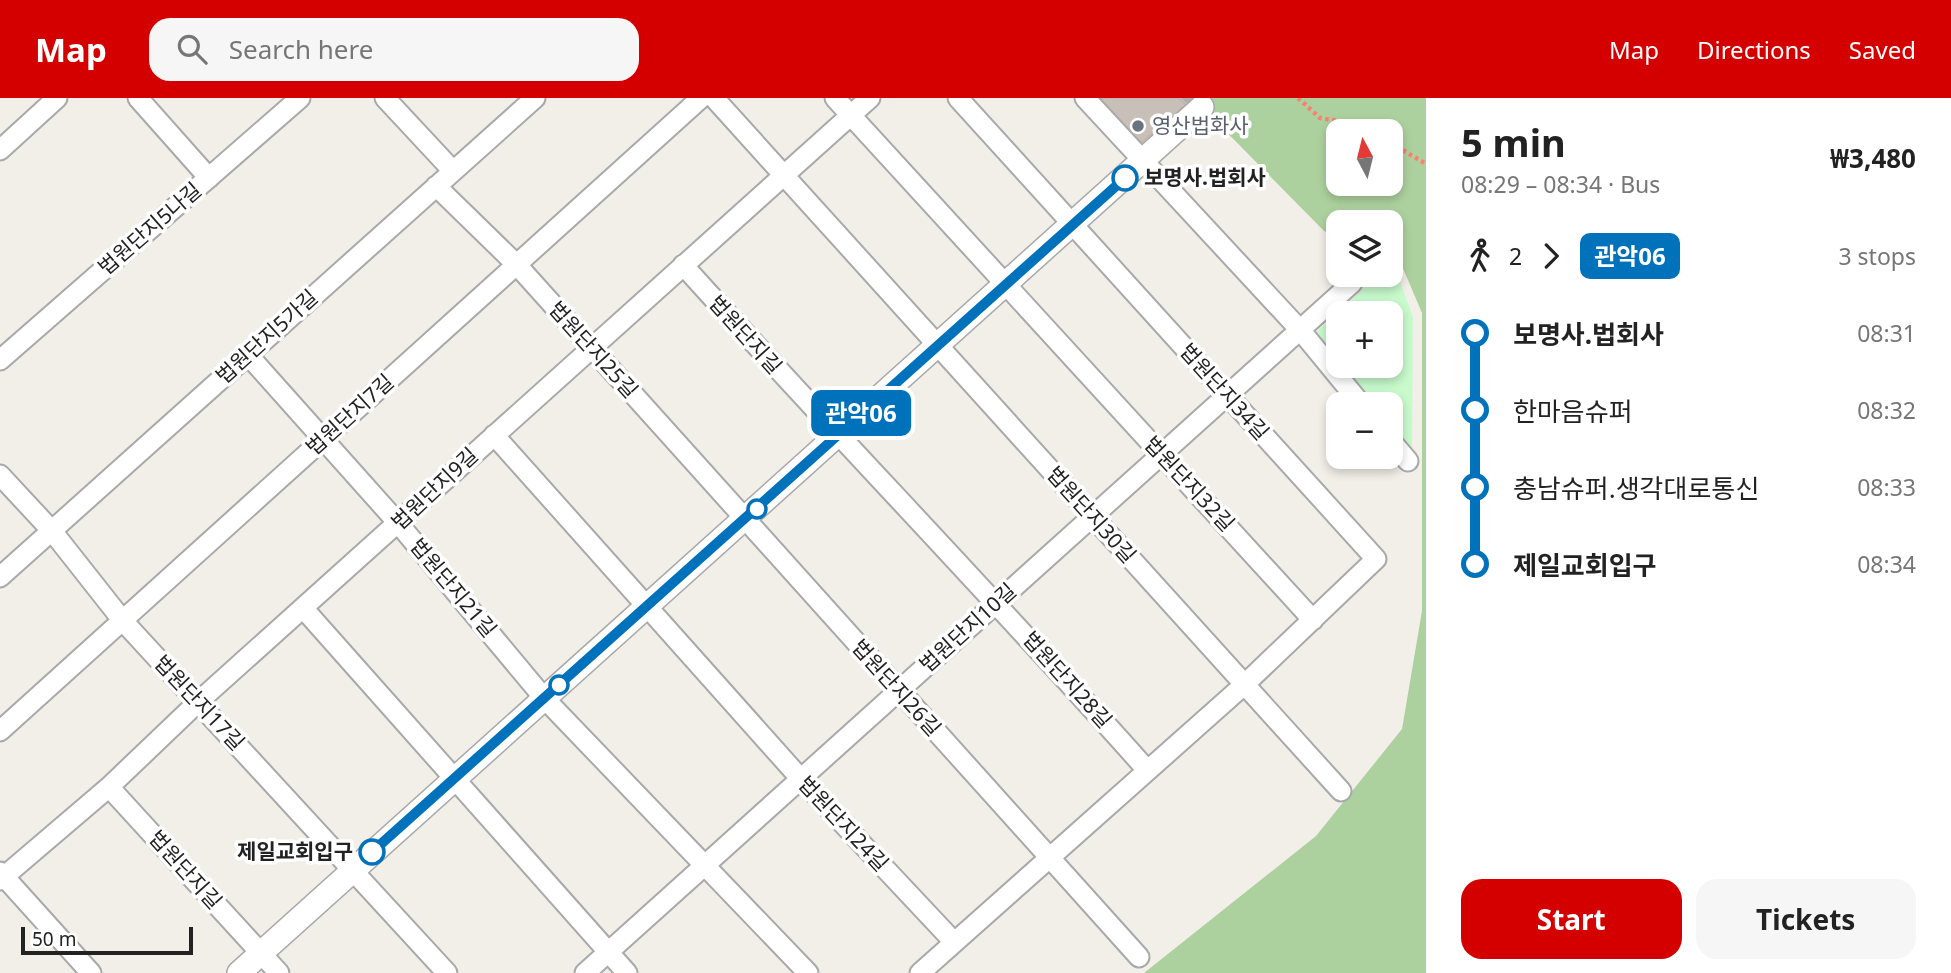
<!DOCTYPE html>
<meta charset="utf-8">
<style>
body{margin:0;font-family:"Noto Sans","Noto Sans KR",sans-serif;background:#f6f6f6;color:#222;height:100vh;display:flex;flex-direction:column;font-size:26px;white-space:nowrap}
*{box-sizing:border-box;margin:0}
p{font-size:23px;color:#767676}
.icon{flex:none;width:38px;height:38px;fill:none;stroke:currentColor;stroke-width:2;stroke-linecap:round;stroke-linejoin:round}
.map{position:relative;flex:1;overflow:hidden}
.side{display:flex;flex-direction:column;background:#fff;width:525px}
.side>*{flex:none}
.badge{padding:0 14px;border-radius:10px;font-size:24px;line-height:46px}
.needle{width:46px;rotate:353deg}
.controls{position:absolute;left:1326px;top:21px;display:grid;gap:14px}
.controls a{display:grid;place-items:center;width:77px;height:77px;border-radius:14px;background:#fff;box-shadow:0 4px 10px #0003;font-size:35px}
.scale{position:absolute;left:21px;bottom:18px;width:172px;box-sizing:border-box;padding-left:7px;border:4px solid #222;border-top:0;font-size:19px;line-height:24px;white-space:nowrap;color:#222;-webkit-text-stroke:5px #fff;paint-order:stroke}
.map>.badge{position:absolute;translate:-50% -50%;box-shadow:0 0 0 4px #fff}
.legs{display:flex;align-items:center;gap:10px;height:77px;padding:0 35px;font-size:23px}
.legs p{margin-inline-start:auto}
.head{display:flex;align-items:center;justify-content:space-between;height:119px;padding:0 35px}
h1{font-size:38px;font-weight:700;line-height:52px}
.button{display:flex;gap:14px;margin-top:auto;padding:14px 35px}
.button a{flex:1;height:80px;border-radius:21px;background:#d40000;color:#fff;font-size:28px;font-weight:700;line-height:80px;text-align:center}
.button a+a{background:#f6f6f6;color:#222}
ul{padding:0 35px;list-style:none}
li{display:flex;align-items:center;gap:24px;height:77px;font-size:26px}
li i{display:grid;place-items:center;width:10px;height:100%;margin:0 9px;background:currentColor}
li i::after{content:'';width:18px;height:18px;margin:-9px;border:5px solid;border-radius:50%;background:#fff}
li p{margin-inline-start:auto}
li:first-child i{background:linear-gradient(#0000 50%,currentColor 0)}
li:last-child i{background:linear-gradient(currentColor 50%,#0000 0)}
header{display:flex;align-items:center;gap:42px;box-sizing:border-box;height:98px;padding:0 35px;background:#d40000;color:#fff}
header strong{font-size:33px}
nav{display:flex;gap:38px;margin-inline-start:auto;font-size:24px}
.search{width:490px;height:63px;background:#f6f6f6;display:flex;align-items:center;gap:18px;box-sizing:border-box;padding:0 24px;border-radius:21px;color:#767676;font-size:26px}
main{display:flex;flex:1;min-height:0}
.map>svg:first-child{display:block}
.forest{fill:#add19e;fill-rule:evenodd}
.park{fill:#c8facc;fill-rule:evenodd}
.building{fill:#c7bfb8;stroke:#c4b6ab;stroke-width:2;filter:url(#shadow)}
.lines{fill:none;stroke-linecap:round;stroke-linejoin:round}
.minor-casing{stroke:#a9a9a9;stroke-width:23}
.tertiary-casing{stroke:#a9a9a9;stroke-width:26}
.path{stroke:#fa8072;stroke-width:4.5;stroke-dasharray:3.5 3.5;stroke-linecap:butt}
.minor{stroke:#fff;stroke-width:19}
.tertiary{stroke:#fff;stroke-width:23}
.line-1-casing{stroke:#fff;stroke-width:16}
.line-1{stroke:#0072bc;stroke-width:10}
.worship-dot{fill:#6b7280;stroke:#fff;stroke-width:2.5}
.stop-1-dot{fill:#fff;stroke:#0072bc;stroke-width:3.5}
.labels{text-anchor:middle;stroke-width:7;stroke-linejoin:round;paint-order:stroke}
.worship-label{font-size:21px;fill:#5b616d;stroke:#fff;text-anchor:start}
.stop-label{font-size:21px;font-weight:bold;fill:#222;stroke:#fff;text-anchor:start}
.street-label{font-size:21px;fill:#222;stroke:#fff}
</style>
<header>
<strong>Map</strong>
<div class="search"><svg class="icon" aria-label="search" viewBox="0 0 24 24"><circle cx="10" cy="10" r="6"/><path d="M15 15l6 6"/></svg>Search here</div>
<nav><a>Map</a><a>Directions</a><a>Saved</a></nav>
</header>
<main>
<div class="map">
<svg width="1426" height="875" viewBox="0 0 1426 875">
<defs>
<filter id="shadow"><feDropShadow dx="6" dy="-6" stdDeviation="0" flood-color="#0004"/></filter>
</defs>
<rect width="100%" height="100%" fill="#f2efe9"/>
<path class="forest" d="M1193 0H1426V875H1144L1316 738 1402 631 1422 513V215L1402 168 1391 163V124H1339V140L1324 133ZM1339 33H1391V86H1339Z"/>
<path class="park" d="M1391 174 1397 176 1413 219 1412 362 1391 337V306H1366L1311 239 1378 177H1391ZM1339 215H1391V268H1339Z"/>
<path class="building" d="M1092 0H1179L1186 7 1135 50Z"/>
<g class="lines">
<defs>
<path id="minor" d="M138 0 209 80
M385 0 453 73
M714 0 1341 693
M835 0 1313 522
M1085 0 1301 233 1361 306
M0 52 57 0
M436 88 517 167 1139 859
M683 167C836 337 995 501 1147 672
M248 257 398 425 544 600 808 875
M0 262 300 0
M494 337 800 680 954 844
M1391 343 1408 363
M0 377 52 433 123 523 447 875
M0 479 535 0
M303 510 627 875
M0 633 701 0
M109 689 279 875
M0 774 91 875
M0 782 109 689 198 604 870 0
M585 875 1352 185
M920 875 1245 586 1376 461 958 0"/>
<path id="tertiary" d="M239 875 1202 9"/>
</defs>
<use href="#minor" class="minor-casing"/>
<use href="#tertiary" class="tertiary-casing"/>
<path class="path" d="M1298 0 1320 20 1344 24 1365 33
M1391 45 1426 66"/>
<use href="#minor" class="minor"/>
<use href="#tertiary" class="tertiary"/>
</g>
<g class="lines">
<defs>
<path id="line-1" d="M372 754 1125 80"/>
</defs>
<use href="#line-1" class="line-1-casing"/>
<use href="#line-1" class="line-1"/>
</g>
<circle class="worship-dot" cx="1138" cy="28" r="7"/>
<g class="stop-1-dot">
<circle cx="1125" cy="80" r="12"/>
<circle cx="757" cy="411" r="9"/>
<circle cx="559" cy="587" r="9"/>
<circle cx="372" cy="754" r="12"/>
</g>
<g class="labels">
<g class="worship-label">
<text x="1152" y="35">영산법화사</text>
</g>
<g class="stop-label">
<text x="1144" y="87">보명사.법회사</text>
<text x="353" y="761" text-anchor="end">제일교회입구</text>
</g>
<g class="street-label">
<text transform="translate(150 131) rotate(-41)" y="7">법원단지5나길</text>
<text transform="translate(745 237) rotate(48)" y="7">법원단지길</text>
<text transform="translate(267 239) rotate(-42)" y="7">법원단지5가길</text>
<text transform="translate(593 252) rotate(48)" y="7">법원단지25길</text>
<text transform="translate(1224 294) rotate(48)" y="7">법원단지34길</text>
<text transform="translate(350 317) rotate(-42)" y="7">법원단지7길</text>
<text transform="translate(1189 386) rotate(47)" y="7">법원단지32길</text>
<text transform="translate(435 391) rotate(-43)" y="7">법원단지9길</text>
<text transform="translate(1091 417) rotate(48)" y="7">법원단지30길</text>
<text transform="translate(453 490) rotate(50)" y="7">법원단지21길</text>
<text transform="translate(968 530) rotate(-42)" y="7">법원단지10길</text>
<text transform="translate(1067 582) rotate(48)" y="7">법원단지28길</text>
<text transform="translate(896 590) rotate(48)" y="7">법원단지26길</text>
<text transform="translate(199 605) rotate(47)" y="7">법원단지17길</text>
<text transform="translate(843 726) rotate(47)" y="7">법원단지24길</text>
<text transform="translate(185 772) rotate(48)" y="7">법원단지길</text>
</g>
</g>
</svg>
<div class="controls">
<a><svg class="needle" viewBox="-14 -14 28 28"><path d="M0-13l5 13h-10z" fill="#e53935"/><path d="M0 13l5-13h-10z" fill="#767676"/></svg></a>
<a><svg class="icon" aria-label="layers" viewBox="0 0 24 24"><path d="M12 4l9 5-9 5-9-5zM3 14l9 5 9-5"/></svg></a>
<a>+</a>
<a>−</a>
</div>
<div class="scale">50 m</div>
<b class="badge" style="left:861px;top:315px;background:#0072bc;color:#fff">관악06</b>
</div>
<section class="side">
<div class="head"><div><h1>5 min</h1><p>08:29 – 08:34 · Bus</p></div><b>₩3,480</b></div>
<div class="legs"><svg class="icon" aria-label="walk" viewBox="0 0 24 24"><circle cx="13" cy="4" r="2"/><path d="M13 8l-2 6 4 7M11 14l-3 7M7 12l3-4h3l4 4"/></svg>2<svg class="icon" aria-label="forward" viewBox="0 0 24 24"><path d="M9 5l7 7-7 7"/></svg><b class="badge" style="background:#0072bc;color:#fff">관악06</b><p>3 stops</p></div>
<ul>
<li><i style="color:#0072bc"></i><b>보명사.법회사</b><p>08:31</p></li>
<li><i style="color:#0072bc"></i><span>한마음슈퍼</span><p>08:32</p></li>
<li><i style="color:#0072bc"></i><span>충남슈퍼.생각대로통신</span><p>08:33</p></li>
<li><i style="color:#0072bc"></i><b>제일교회입구</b><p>08:34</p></li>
</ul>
<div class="button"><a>Start</a><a>Tickets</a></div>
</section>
</main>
